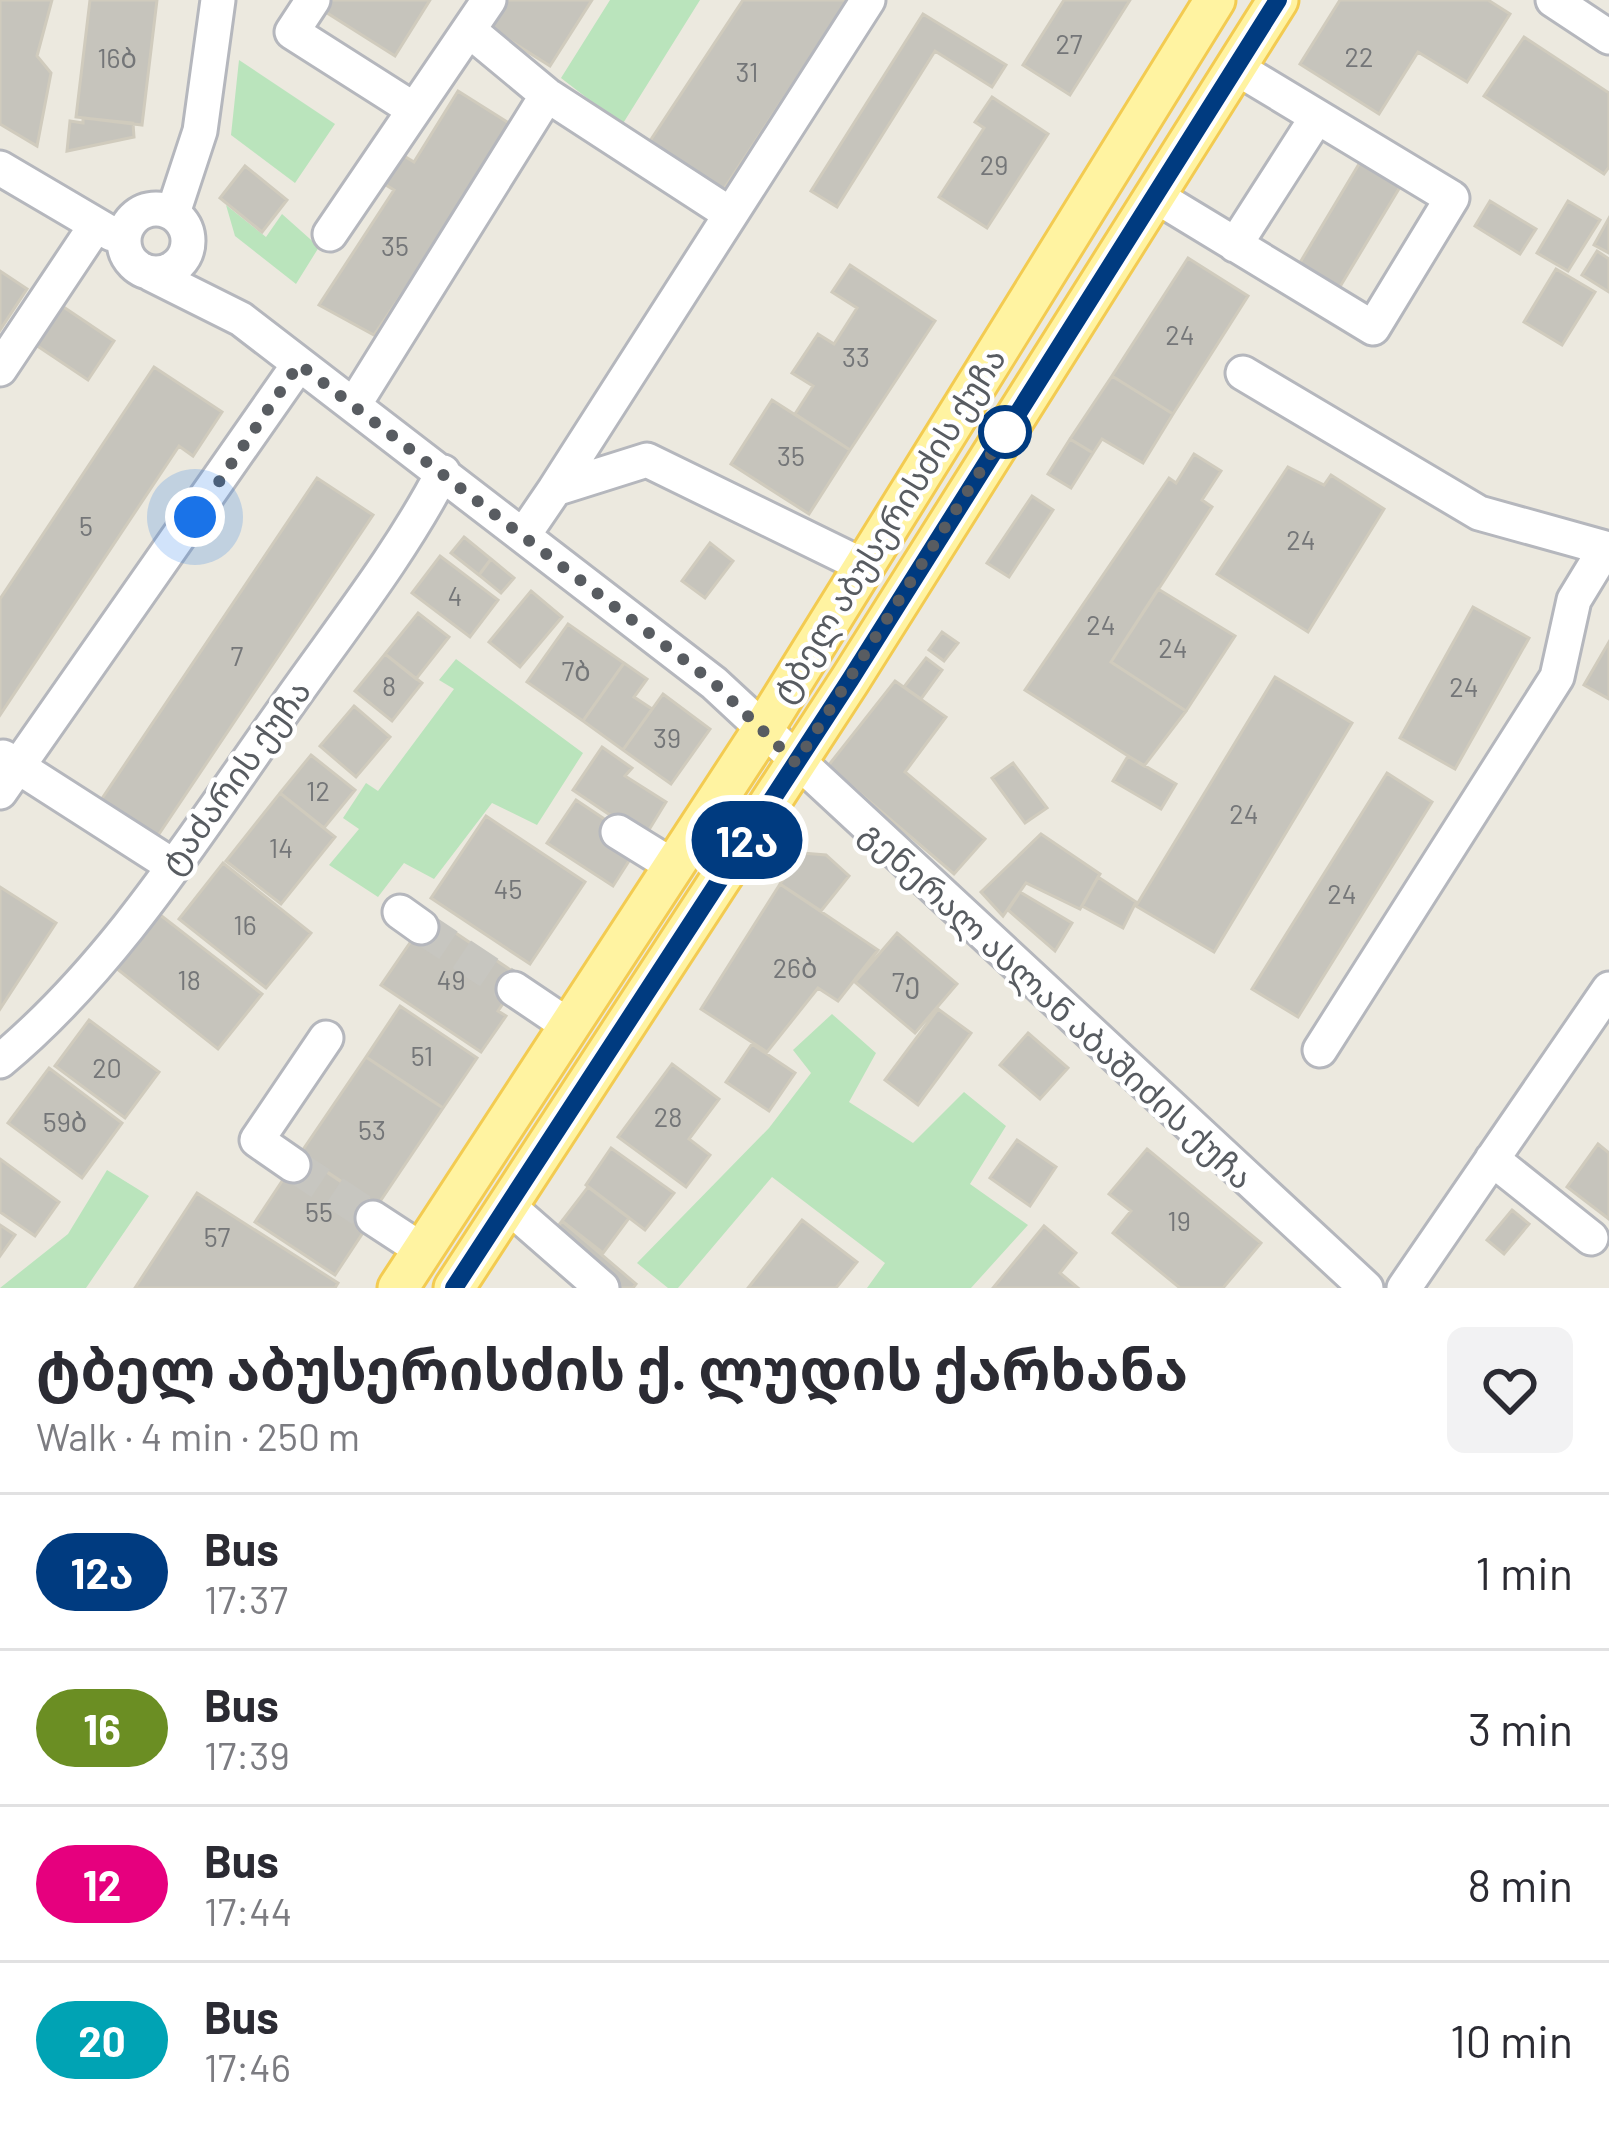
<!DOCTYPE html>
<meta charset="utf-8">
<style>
body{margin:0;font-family:Barlow,"Noto Sans Georgian",sans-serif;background:#f2f2f3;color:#2b2b33;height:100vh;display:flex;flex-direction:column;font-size:45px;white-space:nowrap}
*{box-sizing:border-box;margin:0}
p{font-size:39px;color:#7c7c81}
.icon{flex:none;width:66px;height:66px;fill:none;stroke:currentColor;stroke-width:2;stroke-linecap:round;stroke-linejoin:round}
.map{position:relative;height:1288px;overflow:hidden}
.drawer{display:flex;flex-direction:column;background:#fff;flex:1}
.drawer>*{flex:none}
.badge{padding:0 24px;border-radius:39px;font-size:42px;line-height:78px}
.you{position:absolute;width:60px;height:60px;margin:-30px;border:9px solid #fff;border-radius:50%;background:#1a73e8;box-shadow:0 0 0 18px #1a73e833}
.map>.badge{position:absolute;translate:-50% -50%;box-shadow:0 0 0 6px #fff}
.round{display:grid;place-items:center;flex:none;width:126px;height:126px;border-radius:18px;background:#f2f2f3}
.headline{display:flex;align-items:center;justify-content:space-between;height:204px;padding:0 36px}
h1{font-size:57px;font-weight:700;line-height:90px}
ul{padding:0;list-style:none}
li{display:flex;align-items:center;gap:36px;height:156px;padding:0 36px;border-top:3px solid #e1e1e2}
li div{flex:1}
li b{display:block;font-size:45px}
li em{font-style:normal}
li .badge{min-width:132px;font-weight:700;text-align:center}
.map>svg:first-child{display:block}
.green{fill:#bae4bc}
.building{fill:#c6c4bc;stroke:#d0cbbd;stroke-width:3}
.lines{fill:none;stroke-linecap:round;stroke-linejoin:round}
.minor-tunnel{stroke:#c7c6c0;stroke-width:33;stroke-dasharray:33 16;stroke-linecap:butt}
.minor-casing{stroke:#b5b7bd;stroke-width:39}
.major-casing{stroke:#f3cb51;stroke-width:45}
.minor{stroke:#fff;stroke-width:33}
.major{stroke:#fff3a1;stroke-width:39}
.line-casing{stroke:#fff;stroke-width:27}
.line{stroke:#003b80;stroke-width:18}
.walk{stroke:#585c61;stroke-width:12;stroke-dasharray:0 21.6}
.stop-dot{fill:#fff;stroke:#003b80;stroke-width:6}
.labels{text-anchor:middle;stroke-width:9;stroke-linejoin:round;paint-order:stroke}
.number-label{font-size:27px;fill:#747678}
.street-label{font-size:33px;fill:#585c61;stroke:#fff}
</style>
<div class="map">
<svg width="1609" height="1288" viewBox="0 0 1609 1288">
<rect width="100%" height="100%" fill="#ece9df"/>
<path class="green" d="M610 0H700L622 125 561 78Z
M239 60 335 124 295 183 231 135Z
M226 205 266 237 282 214 319 247 296 284 235 236Z
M456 659 583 753 537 825 492 803 434 879 404 863 378 897 329 865 359 829 343 818 366 783 378 791 454 689 439 680Z
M832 1014 876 1053 849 1102 913 1143 964 1092 1006 1126 970 1184 1028 1225 971 1288H867L885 1263 772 1177 678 1288H668L637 1263 769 1128 811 1073 793 1050Z
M107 1170 149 1196 86 1288H0L68 1234Z"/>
<path class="building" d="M0 0H52L37 56 51 73 37 146 0 124Z
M90 0H157L142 125 76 117Z
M331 0H430L395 56 324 11Z
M508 0H592L550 66 490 28Z
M743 0H848L720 195 646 147Z
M1064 0H1130L1070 95 1023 65Z
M1340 0H1488L1510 14 1467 82 1418 52 1379 114 1300 64Z
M923 14 1006 65 992 87 935 51 837 207 811 191Z
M1524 37 1609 93V167L1604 174 1484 96Z
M458 91 515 127 374 335 319 305 394 190 381 182 399 153 414 162Z
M992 97 1048 134 987 228 939 197 984 128 975 122Z
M83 118 133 123 134 137 67 151 70 121 83 123Z
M1362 159 1403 182 1335 295 1295 271Z
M245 166 287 200 262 232 220 198Z
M1490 201 1536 229 1520 254 1475 226Z
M1568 201 1600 220 1568 271 1537 253Z
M1609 218V253L1594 245Z
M1597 251 1609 259V292L1582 275Z
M1188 258 1248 296 1173 414 1112 376Z
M850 265 935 321 850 450 795 414 813 386 792 373 818 334 834 344 857 308 832 292Z
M1556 269 1595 292 1562 345 1524 322Z
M0 271 27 289 0 330Z
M62 306 114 341 88 380 36 345Z
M154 367 222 412 193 456 179 446 0 715V599Z
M1112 376 1173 414 1143 463 1102 439 1093 453 1070 439Z
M772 400 850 450 809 514 731 464Z
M1070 439 1093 453 1071 488 1048 474Z
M1194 454 1221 471 1202 500 1212 507 1111 662 1186 711 1144 766 1025 690 1169 478 1176 483Z
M1288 467 1324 485 1331 475 1384 509 1308 632 1217 574Z
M317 478 373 515 157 837 101 800Z
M1032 496 1053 510 1009 577 987 563Z
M464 537 491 559 479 575 451 553Z
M710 543 733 561 705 598 682 581Z
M440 556 498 600 470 637 412 593Z
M491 559 514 578 501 593 479 575Z
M1158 589 1235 636 1186 711 1111 662Z
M531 591 562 617 520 667 489 642Z
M1473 607 1529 638 1455 769 1400 738Z
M418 613 449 637 416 679 385 654Z
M568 624 624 663 583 721 527 682Z
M942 632 958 643 944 661 929 650Z
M1609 642V699L1584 685Z
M385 654 422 683 392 721 355 691Z
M926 658 942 670 921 699 904 687Z
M624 663 647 679 634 697 652 709 623 750 583 721Z
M1275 677 1352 723 1214 952 1136 906Z
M895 681 946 717 905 772 985 839 954 874 828 766Z
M663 694 710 729 671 784 623 750Z
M354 706 390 737 356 777 320 746Z
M602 747 632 768 625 776 666 802 644 838 573 790Z
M311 755 355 790 324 828 280 793Z
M1128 756 1176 784 1161 809 1113 781Z
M1013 763 1047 808 1025 823 992 778Z
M1387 773 1432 802 1298 1017 1252 989Z
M280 793 335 837 281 904 226 861Z
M576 800 612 824 634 853 613 886 547 843Z
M486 816 585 882 530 964 431 898Z
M1041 834 1100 874 1080 909 1026 883 1003 916 981 892Z
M802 853 826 855 849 876 821 911 780 884Z
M223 863 311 933 266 988 179 919Z
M1098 877 1136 902 1123 928 1082 906Z
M780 884 878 950 838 1001 818 988 767 1052 701 1009Z
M0 887 56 923 0 1009Z
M1020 892 1072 923 1055 951 1008 910Z
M159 914 262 994 218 1049 116 968Z
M429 915 521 977 498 1011 506 1016 481 1052 381 985Z
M897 933 957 984 915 1033 855 982Z
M400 1006 477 1058 443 1108 366 1057Z
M938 1009 971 1033 918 1105 885 1080Z
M89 1020 159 1072 125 1118 55 1066Z
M1028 1033 1068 1068 1040 1099 1000 1065Z
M752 1044 795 1073 769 1111 726 1082Z
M366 1057 443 1108 377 1206 300 1154Z
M672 1064 719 1099 689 1139 710 1155 686 1187 618 1137Z
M49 1068 122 1123 82 1178 8 1123Z
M1017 1140 1056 1167 1030 1206 990 1178Z
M1598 1144 1609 1153V1219L1567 1187Z
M611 1148 674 1193 645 1230 586 1185Z
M1147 1149 1261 1243 1223 1288H1180L1113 1233 1131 1211 1109 1194Z
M300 1154 380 1207 335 1275 255 1222Z
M0 1159 59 1202 35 1236 0 1212Z
M588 1187 629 1218 603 1253 562 1221Z
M197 1193 338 1283 335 1288H135Z
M1512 1210 1529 1224 1504 1254 1487 1240Z
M802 1220 857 1262 836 1288H748Z
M562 1221 636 1284 633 1288H612L549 1238Z
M0 1225 15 1235 0 1256Z
M1044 1226 1076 1253 1060 1273 1078 1288H993Z"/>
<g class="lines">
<path class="minor-tunnel" d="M421 927 514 989
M293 1165 373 1218"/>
<defs>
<path id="minor" d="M313 0 292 32 413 109
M1553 0 1609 37
M470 31 547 95 730 214
M0 168 112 234
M1154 195 1373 328 1452 198 1235 67
M124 241a32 32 0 1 1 64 0a32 32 0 1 1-64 0Z
M173 213 200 131 218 0
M330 234 489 0
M1235 245 1317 117
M151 274 241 319 714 683 1366 1288
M0 369 96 225
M1243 373 1479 513 1609 549
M354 405 547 95
M555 489 868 0
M525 533 555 489 647 460 862 565
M3 757 173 866
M0 792 299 364
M618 832 673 866
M400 912 421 927
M514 989 569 1026
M1320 1050 1557 677 1574 600 1605 549
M0 1061C116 965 199 829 286 707 340 630 400 555 443 472
M1492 1159 1591 1238
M293 1165 257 1140 326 1038
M507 1205 602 1288
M373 1218 422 1250
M1404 1288 1609 989"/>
<path id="major" d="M398 1288 762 731 1215 0
M454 1288 850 680 1278 0"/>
</defs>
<use href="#minor" class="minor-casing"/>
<use href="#major" class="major-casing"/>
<use href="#minor" class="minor"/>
<use href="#major" class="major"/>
</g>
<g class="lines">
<defs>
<path id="line" d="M454 1288 850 680 1278 0"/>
</defs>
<use href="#line" class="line-casing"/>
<use href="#line" class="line"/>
<path class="walk" d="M195 517 299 364 714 683 796 763 1005 432"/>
</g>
<circle class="stop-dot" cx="1005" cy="432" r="24"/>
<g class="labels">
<g class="number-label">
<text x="1069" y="54">27</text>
<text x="1359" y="67">22</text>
<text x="117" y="68">16ბ</text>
<text x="747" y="82">31</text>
<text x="994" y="175">29</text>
<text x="395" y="256">35</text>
<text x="1180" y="345">24</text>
<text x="856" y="367">33</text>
<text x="791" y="466">35</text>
<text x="86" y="536">5</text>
<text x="1301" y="550">24</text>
<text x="455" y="606">4</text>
<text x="1101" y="635">24</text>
<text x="1173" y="658">24</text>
<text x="237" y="666">7</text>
<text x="576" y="681">7ბ</text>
<text x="389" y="696">8</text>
<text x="1464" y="697">24</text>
<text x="667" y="748">39</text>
<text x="318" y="801">12</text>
<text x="1244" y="824">24</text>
<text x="281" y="858">14</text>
<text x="508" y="899">45</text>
<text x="1342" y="904">24</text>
<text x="245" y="935">16</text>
<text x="795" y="978">26ბ</text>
<text x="189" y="990">18</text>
<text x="451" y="990">49</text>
<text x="906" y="992">7ე</text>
<text x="422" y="1066">51</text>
<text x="107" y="1078">20</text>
<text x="668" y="1127">28</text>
<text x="65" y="1132">59ბ</text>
<text x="372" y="1140">53</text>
<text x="319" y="1222">55</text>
<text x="1179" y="1231">19</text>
<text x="217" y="1247">57</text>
</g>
<g class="street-label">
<text transform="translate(888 525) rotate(-58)" y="12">ტბელ აბუსერისძის ქუჩა</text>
<text transform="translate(235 777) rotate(-54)" y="12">ტაძარის ქუჩა</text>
<text transform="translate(1057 1005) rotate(43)" y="12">გენერალ ასლან აბაშიძის ქუჩა</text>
</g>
</g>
</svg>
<div class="you" style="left:195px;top:517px"></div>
<b class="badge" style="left:747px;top:840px;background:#003b80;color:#fff">12ა</b>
</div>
<section class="drawer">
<div class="headline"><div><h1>ტბელ აბუსერისძის ქ. ლუდის ქარხანა</h1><p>Walk · 4 min · 250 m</p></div><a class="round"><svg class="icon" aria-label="heart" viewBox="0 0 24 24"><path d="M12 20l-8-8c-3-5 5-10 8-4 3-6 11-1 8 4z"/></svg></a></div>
<ul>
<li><span class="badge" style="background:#003b80;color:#fff">12ა</span><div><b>Bus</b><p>17:37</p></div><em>1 min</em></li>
<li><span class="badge" style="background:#6b8e23;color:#fff">16</span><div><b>Bus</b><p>17:39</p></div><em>3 min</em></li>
<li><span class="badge" style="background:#e6007e;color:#fff">12</span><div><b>Bus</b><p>17:44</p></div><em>8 min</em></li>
<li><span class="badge" style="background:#00a3b4;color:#fff">20</span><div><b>Bus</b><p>17:46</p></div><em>10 min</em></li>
</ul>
</section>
